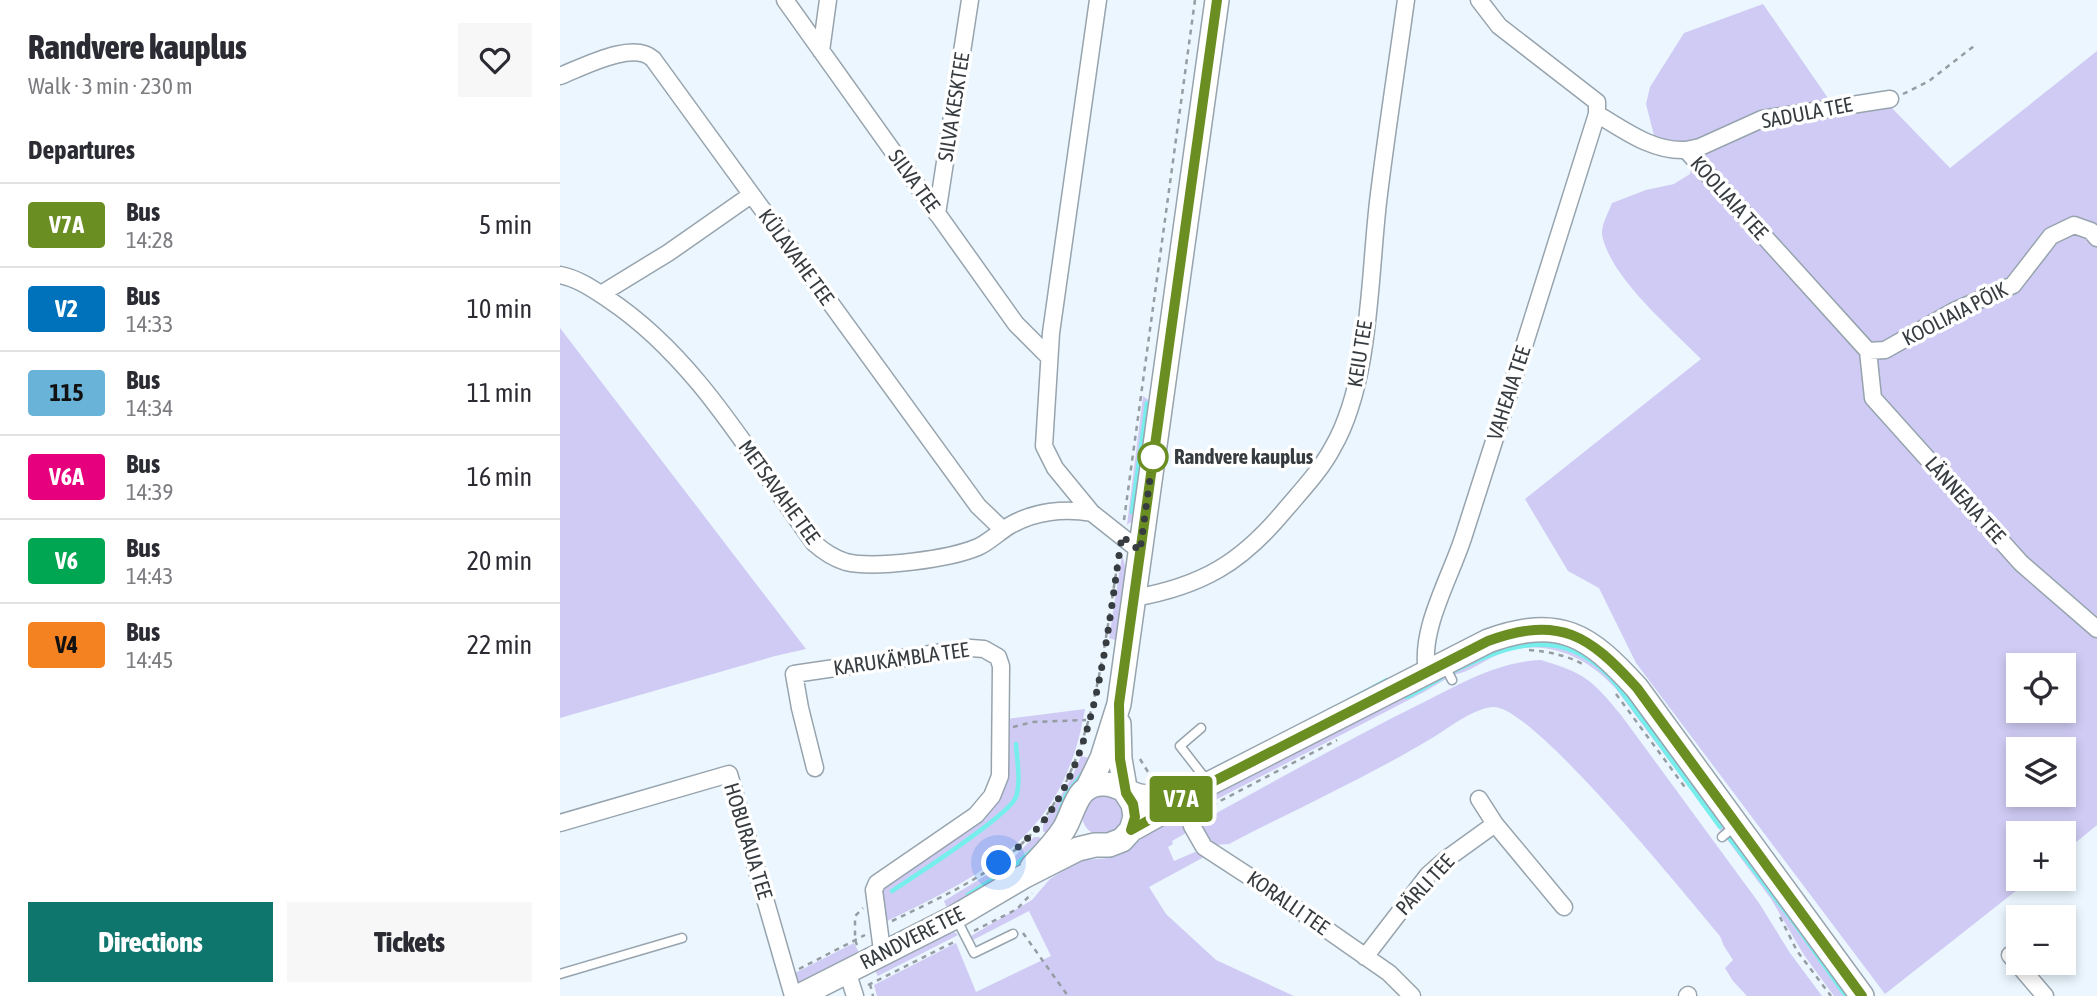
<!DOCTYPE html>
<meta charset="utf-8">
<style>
body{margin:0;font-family:"Asap Condensed",sans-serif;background:#f7f7f7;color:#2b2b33;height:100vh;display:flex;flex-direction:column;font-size:26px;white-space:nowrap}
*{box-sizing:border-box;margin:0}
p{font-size:23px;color:#7c7c81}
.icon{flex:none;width:38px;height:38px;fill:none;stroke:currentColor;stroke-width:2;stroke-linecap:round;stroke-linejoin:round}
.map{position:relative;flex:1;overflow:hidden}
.sheet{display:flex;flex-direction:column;background:#fff;width:560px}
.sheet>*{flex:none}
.badge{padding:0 14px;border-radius:5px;font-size:24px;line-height:46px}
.buttons{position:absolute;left:1446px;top:653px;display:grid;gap:14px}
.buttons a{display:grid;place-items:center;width:70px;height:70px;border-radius:0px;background:#fff;box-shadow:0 4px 10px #0003;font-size:35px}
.you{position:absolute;width:35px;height:35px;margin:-18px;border:5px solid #fff;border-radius:50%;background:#1a73e8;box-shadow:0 0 0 10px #1a73e833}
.map>.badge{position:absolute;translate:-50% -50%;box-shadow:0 0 0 4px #fff}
h2{padding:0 28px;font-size:26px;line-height:63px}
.round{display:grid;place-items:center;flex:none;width:74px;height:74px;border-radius:0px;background:#f7f7f7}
.summary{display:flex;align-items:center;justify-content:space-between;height:119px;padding:0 28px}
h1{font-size:33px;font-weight:800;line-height:52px}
.cta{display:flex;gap:14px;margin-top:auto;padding:14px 28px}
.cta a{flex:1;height:80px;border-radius:0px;background:#0f766e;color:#fff;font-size:28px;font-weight:800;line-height:80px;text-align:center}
.cta a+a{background:#f7f7f7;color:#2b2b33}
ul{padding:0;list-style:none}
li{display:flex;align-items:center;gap:21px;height:84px;padding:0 28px;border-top:2px solid #e1e1e2}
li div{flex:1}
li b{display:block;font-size:26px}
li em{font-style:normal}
li .badge{min-width:77px;font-weight:700;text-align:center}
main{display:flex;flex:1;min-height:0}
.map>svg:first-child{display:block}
.green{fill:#cfcbf4;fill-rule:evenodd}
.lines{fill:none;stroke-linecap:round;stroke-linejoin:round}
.stream{stroke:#76eeec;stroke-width:4.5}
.lane-casing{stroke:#97a4ae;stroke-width:11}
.street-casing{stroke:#97a4ae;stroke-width:19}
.secondary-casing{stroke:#97a4ae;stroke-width:26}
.path{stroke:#959da3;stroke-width:2.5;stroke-dasharray:5 5;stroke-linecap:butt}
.lane{stroke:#fff;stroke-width:8}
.street{stroke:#fff;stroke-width:16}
.secondary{stroke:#fff;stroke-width:23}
.line-casing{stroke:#fff;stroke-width:16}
.line{stroke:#6b8e23;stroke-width:10}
.walk{stroke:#373c40;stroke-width:7;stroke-dasharray:0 12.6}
.stop-dot{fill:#fff;stroke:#6b8e23;stroke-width:3.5}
.labels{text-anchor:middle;stroke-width:7;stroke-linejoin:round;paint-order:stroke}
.street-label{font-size:21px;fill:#373c40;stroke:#fff}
.stop-label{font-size:21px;font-weight:bold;fill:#373c40;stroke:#fff;text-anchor:start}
</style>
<main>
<section class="sheet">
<div class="summary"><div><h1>Randvere kauplus</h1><p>Walk · 3 min · 230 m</p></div><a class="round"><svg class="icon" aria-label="heart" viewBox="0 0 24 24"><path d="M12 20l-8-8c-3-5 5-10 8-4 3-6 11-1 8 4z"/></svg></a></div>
<h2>Departures</h2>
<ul>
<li><span class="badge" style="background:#6b8e23;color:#fff">V7A</span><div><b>Bus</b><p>14:28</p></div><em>5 min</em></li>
<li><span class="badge" style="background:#0072bc;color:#fff">V2</span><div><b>Bus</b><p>14:33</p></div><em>10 min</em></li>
<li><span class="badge" style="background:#69b3d9;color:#111">115</span><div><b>Bus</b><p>14:34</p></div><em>11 min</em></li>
<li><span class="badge" style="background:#e6007e;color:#fff">V6A</span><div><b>Bus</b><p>14:39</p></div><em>16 min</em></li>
<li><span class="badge" style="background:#00a651;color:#fff">V6</span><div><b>Bus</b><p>14:43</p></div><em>20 min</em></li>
<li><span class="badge" style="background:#f58220;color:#111">V4</span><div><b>Bus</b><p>14:45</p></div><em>22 min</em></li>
</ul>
<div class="cta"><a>Directions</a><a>Tickets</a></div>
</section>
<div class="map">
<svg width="1537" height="996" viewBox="0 0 1537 996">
<rect width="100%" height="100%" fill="#ebf6fe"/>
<path class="green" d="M1203 4 1279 114 1330 106 1390 168 1537 51V825L1503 853V833H1458V878L1471 879 1325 994 1076 663 1039 588 1008 571 965 499 1141 359C1111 328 1055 282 1043 239 1039 228 1048 214 1052 203L1086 190 1114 184 1130 174 1132 165 1094 135 1086 104 1090 87 1124 33ZM1458 665H1503V710H1458ZM1458 749H1503V794H1458Z
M0 328 246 649 215 656 0 718Z
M583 396 591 402 575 519 567 525Z
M562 555C572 582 563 613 555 640L549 638Z
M964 639 1004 641 1052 672 1165 828 1161 831 1056 689C1026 655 982 636 937 655 923 661 908 673 892 675L890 668Z
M981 660C1025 673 1032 680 1061 715L1199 903 1230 953 1262 996H1187L1173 981 1165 968 1173 960 1164 946 1160 936C1128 898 974 707 934 707 914 708 893 725 877 735 810 776 738 808 669 844L654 845 645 838 642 821C713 782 784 742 856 706 897 686 934 662 981 660Z
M883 673 886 679 864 692 636 810 639 801Z
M525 709C504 835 429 872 325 922L320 897 325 886 430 808 447 719Z
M521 756 534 759 490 836 483 831V825L512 777Z
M522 815a21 21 0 1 1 42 0a21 21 0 1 1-42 0Z
M612 820C620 821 623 826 626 833L612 841 613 844 608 847 614 861 635 852 644 857 589 887 606 914 656 960 734 996H317L314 985 396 943 416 992 491 956 469 911 413 940 411 936 472 900 490 879 514 864 525 860 548 858 562 854 590 832Z
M1170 834 1296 996H1274L1244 955 1211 899 1166 838Z
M474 837H479L485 841C457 870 424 892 387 908L384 901 451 860Z
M393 931 398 935 318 976 314 969 389 932Z
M294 943 301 956 245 984 236 985 229 976Z"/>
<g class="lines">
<path class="stream" d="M572 512 587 403
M894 671C947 645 1000 626 1048 675 1061 689 1072 707 1084 722 1109 757 1135 792 1160 827
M847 697 881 678
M788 701 827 680
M498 817 506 795 525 770
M1170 839 1235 924 1286 996
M332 891C353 877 450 815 456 797 461 782 457 760 456 744
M408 895 455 865 475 848"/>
<defs>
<path id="lane" d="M885 666 892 680
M641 728 620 746 648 782
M1162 837 1175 826
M397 920 414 953 453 934
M0 974 122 938"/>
<path id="street" d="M225 0 456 324 489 357
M538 0 491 333 484 446 495 468 532 513 580 551
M919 0 939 26 1037 102V114C1064 130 1093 152 1126 150L1308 351
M261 51 268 0
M0 76C23 67 73 40 93 59L418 506 443 530
M1126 150 1140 147 1202 119 1330 99
M377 214 410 0
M0 275C17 278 33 289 48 299 137 358 192 458 254 543 264 552 273 558 286 562 315 569 390 559 418 547 429 542 439 532 449 526 474 511 505 508 532 513
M41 294 108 253 191 195
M1308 351 1313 398 1461 563 1537 629
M1308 351 1325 350 1394 311 1453 285 1491 236 1514 225 1531 231 1537 238
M574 598C642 586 681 563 725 510 742 490 761 470 773 447 812 379 809 271 819 194 827 129 837 65 846 0
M867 672C859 629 891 577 904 535 949 395 993 255 1037 114
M255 768 240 708 234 674 411 648 424 649 438 657 441 666 440 776 432 796 416 815 317 883 314 890 321 943 325 953
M623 797 632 826 644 847 710 890 829 973 852 996
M919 799 935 824 1004 907
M0 823 169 774 233 996
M1450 955 1485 996
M805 957 868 875 885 860 935 824
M287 971 295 996
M1127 996 1128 995"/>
<path id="secondary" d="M528 787 542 758 559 704 657 0
M571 830 614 806 623 797 928 641C1000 615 1029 635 1077 688L1302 996
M472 867C483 855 495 843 504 829 515 811 516 783 544 784 557 784 567 793 580 796 594 798 608 795 623 797
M239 996 395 917 463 877 518 849 535 845H549L562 840 571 830 575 817 573 804 566 793 560 759 559 724"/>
</defs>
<use href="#lane" class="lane-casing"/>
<use href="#street" class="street-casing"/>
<use href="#secondary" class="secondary-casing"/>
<path class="path" d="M1343 94 1369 81 1414 46
M564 520 635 0
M969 650C990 652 1007 655 1026 666
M1056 694 1127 790
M453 727 473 722 526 720
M580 759 593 780
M506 782C539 711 546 632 559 555
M643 810 777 740
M1220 917 1237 951 1271 996
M332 921C394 891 461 863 496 800
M414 931 457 909 472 893
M463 933 508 996
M297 945 295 940V916L303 908
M239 969 305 935
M310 984 313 996
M308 985 396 941"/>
<use href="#lane" class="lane"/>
<use href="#street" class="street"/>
<use href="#secondary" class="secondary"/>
</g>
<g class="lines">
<defs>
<path id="line" d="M657 0 559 704 560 759 566 793 573 804 575 817 571 830 614 806 623 797 928 641C1000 615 1029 635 1077 688L1302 996"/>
</defs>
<use href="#line" class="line-casing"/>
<use href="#line" class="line"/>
<path class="walk" d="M439 863C455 850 472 836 485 819 539 748 548 623 562 536L580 551 593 457"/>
</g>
<circle class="stop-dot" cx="593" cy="457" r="14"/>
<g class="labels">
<g class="street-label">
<text transform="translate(394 107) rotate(-81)" y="7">SILVA KESKTEE</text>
<text transform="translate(1247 113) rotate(-11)" y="7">SADULA TEE</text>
<text transform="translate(354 181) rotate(54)" y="7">SILVA TEE</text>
<text transform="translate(1169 198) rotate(48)" y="7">KOOLIAIA TEE</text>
<text transform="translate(236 257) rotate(54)" y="7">KÜLAVAHE TEE</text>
<text transform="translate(1395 314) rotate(-27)" y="7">KOOLIAIA PÕIK</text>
<text transform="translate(800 354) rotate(-81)" y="7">KEIU TEE</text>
<text transform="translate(949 393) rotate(-72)" y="7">VAHEAIA TEE</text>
<text transform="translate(219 492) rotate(54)" y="7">METSAVAHE TEE</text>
<text transform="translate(1405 500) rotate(48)" y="7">LÄNNEAIA TEE</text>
<text transform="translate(341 659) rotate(-8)" y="7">KARUKÄMBLA TEE</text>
<text transform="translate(188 841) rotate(73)" y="7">HOBURAUA TEE</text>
<text transform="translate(865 885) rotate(-47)" y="7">PÄRLI TEE</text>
<text transform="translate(728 903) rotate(35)" y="7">KORALLI TEE</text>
<text transform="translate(352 938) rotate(-27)" y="7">RANDVERE TEE</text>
</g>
<g class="stop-label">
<text x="614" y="464">Randvere kauplus</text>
</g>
</g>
</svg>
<div class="buttons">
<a><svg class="icon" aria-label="locate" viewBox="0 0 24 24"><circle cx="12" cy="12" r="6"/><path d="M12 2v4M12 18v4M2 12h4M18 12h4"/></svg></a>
<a><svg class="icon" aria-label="layers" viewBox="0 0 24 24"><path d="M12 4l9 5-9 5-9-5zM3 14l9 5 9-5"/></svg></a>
<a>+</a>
<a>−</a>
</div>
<div class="you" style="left:439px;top:863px"></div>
<b class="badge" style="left:621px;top:799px;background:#6b8e23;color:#fff">V7A</b>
</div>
</main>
